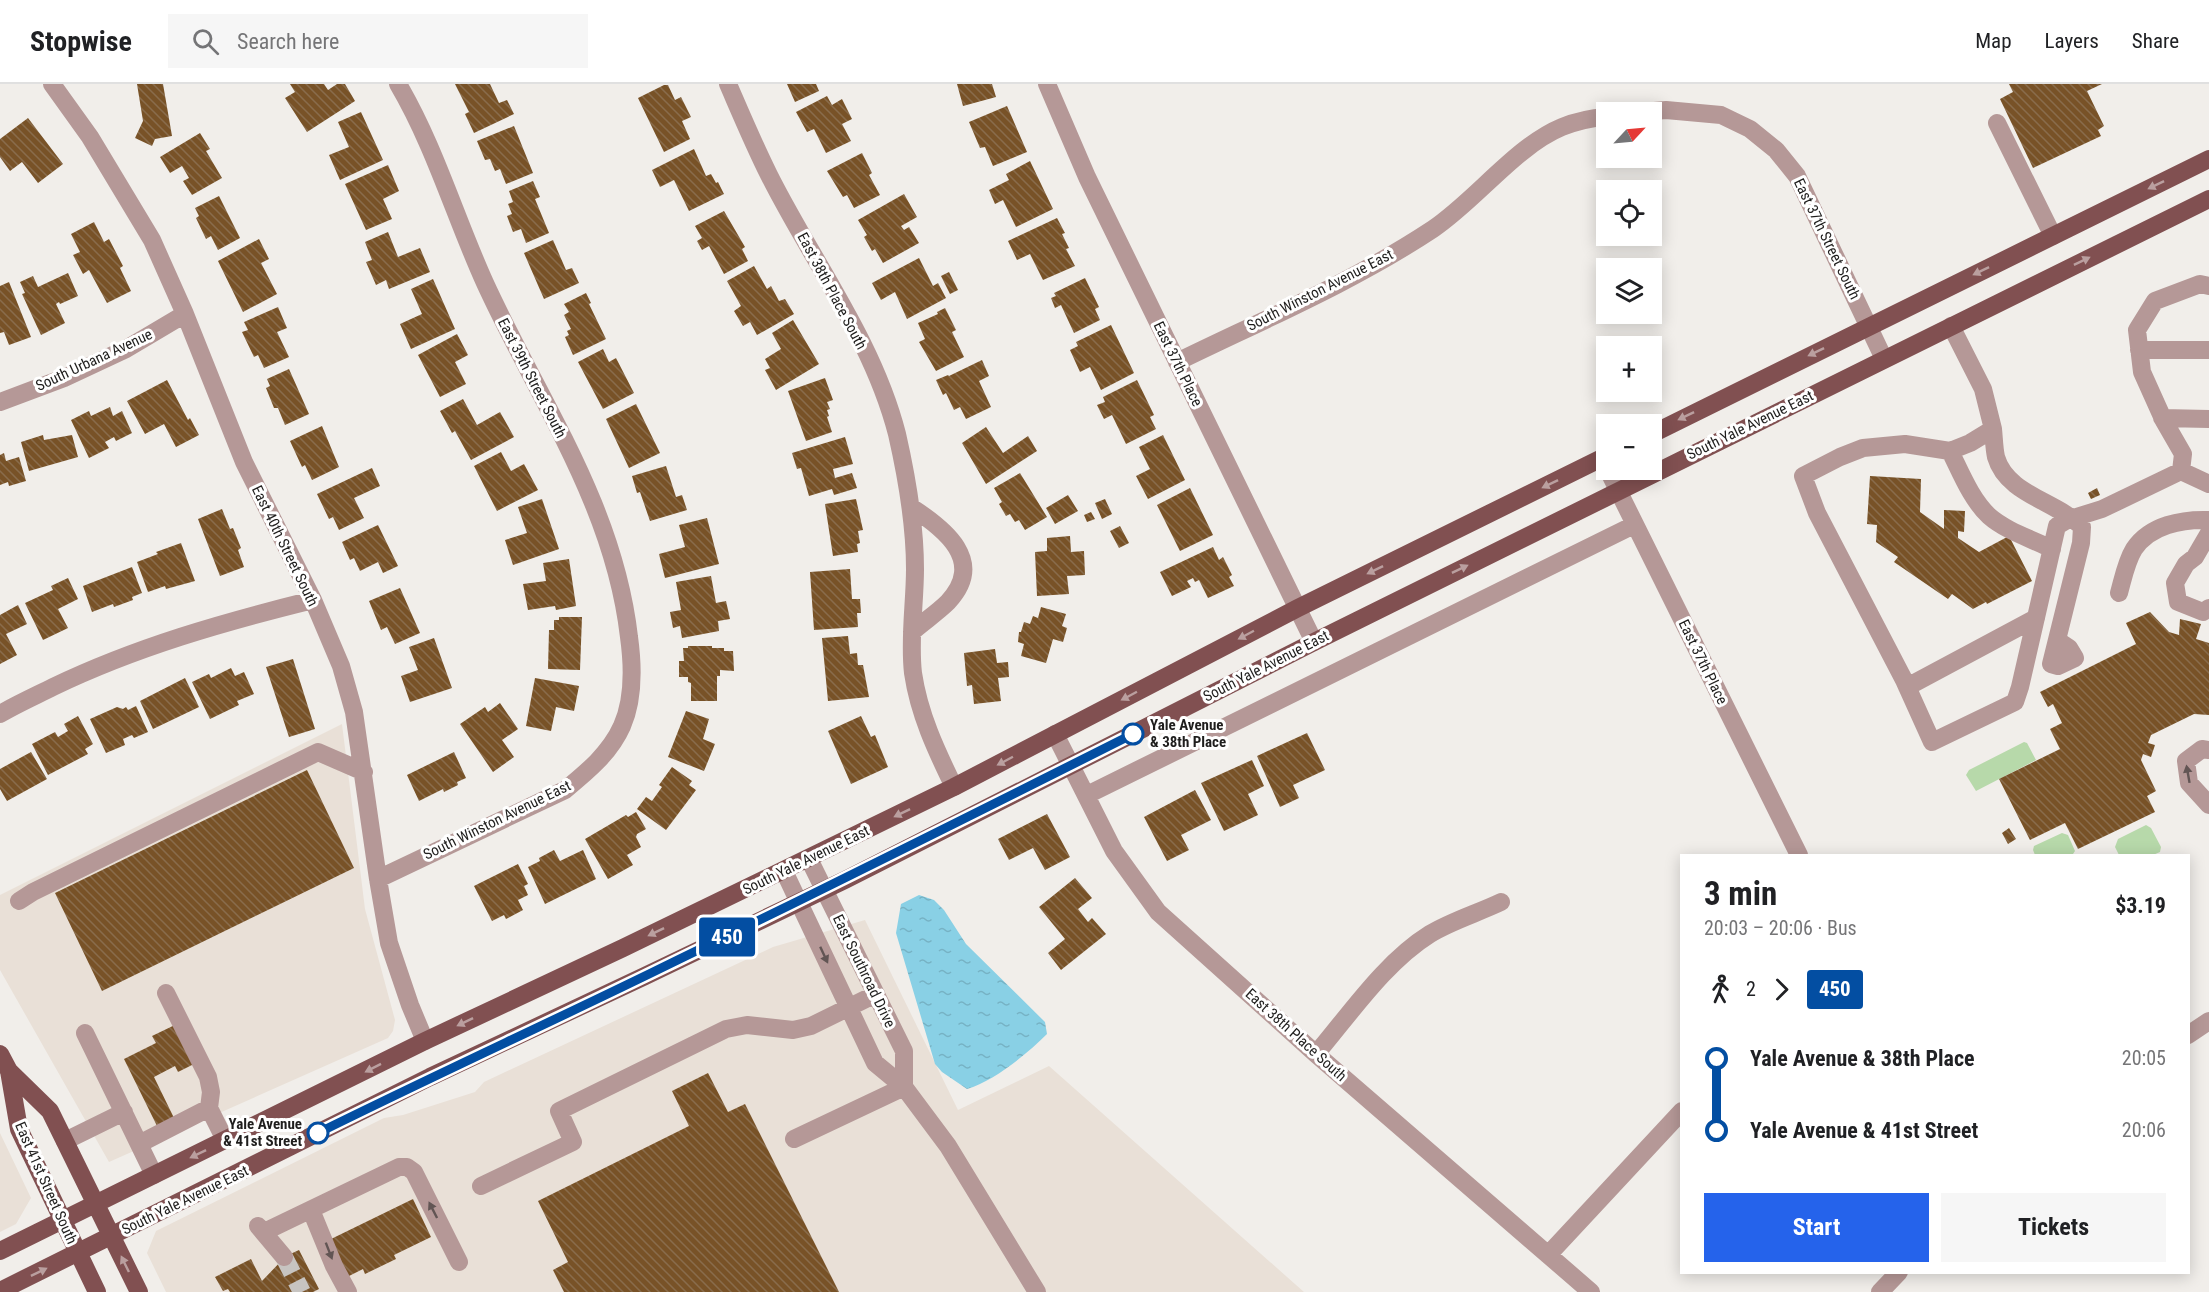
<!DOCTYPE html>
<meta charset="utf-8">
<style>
body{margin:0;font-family:"Roboto Condensed",sans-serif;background:#f6f6f6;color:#202124;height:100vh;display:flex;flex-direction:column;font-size:22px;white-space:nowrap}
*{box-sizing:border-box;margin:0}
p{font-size:20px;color:#757577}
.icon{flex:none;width:33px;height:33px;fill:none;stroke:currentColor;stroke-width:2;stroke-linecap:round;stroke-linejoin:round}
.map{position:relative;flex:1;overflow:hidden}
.details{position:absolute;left:1680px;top:770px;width:510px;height:420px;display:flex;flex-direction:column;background:#fff;border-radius:0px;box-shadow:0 3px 15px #0003}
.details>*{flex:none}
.badge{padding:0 12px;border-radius:4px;font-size:21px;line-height:39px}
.needle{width:39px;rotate:64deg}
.buttons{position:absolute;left:1596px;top:18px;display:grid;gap:12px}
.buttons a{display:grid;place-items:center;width:66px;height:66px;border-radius:0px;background:#fff;box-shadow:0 3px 15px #0003;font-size:30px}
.map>.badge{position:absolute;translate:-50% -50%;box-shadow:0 0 0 3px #fff}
.legs{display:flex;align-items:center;gap:9px;height:66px;padding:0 24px;font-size:20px}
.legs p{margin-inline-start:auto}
.head{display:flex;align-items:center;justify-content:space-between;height:102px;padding:0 24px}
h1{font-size:33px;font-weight:700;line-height:45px}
.cta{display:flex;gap:12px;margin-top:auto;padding:12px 24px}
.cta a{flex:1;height:69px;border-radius:0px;background:#2563eb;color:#fff;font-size:24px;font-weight:700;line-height:69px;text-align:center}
.cta a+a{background:#f6f6f6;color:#202124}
ul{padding:0 24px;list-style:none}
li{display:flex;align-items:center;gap:21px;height:72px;font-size:22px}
li i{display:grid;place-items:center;width:9px;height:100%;margin:0 8px;background:currentColor}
li i::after{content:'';width:15px;height:15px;margin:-8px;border:4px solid;border-radius:50%;background:#fff}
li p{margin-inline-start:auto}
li:first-child i{background:linear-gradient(#0000 50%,currentColor 0)}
li:last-child i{background:linear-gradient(currentColor 50%,#0000 0)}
header{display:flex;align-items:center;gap:36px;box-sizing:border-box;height:84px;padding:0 30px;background:#fff;border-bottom:2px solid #e0e0e0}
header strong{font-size:28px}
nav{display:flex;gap:33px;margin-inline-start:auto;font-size:21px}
.search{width:420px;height:54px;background:#f6f6f6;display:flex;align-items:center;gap:15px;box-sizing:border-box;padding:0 21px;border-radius:0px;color:#757577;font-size:22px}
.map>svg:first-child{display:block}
.built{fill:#e9e0d7}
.green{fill:#b7d9aa}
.water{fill:url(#water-ripples)}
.building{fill:url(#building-back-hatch)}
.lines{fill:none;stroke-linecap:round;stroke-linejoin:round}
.minor-tunnel{stroke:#c7c4c1;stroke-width:18;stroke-dasharray:18 9;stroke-linecap:butt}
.minor{stroke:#b59897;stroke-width:18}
.major{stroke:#815051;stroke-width:18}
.oneway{fill:#ba9f9f}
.oneway2{fill:#625554}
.line-1-casing{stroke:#fff;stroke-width:14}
.line-1{stroke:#034ea2;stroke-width:9}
.stop-1-dot{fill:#fff;stroke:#034ea2;stroke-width:3}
.labels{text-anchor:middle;stroke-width:6;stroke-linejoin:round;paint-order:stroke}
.street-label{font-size:15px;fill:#1f1e1d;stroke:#fff}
.stop-label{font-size:15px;font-weight:bold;fill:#1f1e1d;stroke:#fff;text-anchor:start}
</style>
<header>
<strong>Stopwise</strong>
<div class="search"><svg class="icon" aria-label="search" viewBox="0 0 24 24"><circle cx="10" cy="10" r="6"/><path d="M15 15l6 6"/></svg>Search here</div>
<nav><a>Map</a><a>Layers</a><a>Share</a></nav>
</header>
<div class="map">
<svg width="2209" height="1208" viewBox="0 0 2209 1208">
<defs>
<pattern id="water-ripples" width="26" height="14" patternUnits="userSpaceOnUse" patternTransform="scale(1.5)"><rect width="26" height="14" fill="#89d0e5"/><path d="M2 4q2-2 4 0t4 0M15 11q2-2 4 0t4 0" fill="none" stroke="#76b2c4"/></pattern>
<pattern id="building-back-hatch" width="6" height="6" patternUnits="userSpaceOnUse" patternTransform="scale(1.5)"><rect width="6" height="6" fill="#785227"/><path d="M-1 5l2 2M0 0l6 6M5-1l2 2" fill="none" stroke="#896c4c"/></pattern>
</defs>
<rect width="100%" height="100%" fill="#f1eeea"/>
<path class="built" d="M342 640 365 825 395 936 393 947 388 954 109 1078 0 886V811Z
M865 836 958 1026 1049 982 1304 1208H166L147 1169 156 1147 384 1034 403 1031 475 1008 484 998 773 863Z
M0 1049 31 1114 16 1140 0 1148Z"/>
<path class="green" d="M2024 658 2027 659 2036 676 1976 707 1966 691 1969 686Z
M2146 741 2151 744 2161 763 2160 768 2153 771H2119L2115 763 2118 755Z
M2062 749 2068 751 2075 767 2073 770 2035 771 2033 766 2034 762Z"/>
<path class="water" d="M919 811 934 816 944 826 966 860 1045 938 1047 950C1027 970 994 997 967 1005L942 988 935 980 896 849 901 820Z"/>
<path class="building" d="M137 0H163L172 52 155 55 152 62 135 54 143 37Z
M290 0H324L328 6 337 0H345L355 17 307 48 285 14 295 8Z
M455 0H490L499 19 507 16 514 30 474 49 465 30 469 28Z
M787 0H816L819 7 795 18Z
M957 0H992L996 13 963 22Z
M2009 0H2102L2087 7 2104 42 2098 46 2101 52 2033 84 2000 15 2013 8Z
M664 1H668L675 16 681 13 691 33 682 37 690 55 664 68 638 14Z
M827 12 832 21 842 15 852 35 842 40 851 57 826 69 814 45 807 48 796 28Z
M1007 22 1027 68 993 82 985 63 980 64 969 38Z
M361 28 383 76 340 96 329 71 349 63 338 38Z
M28 34 63 80 38 99 22 78 10 87 0 73V55Z
M514 42 533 89 506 100 500 85 495 87 490 75 485 76 477 57Z
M200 49 210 65 206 67 222 94 192 111 183 97 189 94 182 82 170 89 160 73Z
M694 65 706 92 711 90 716 99 718 98 724 110 689 127 674 96 660 103 652 86Z
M862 69 872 89 869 91 880 111 854 124 847 111 843 113 827 87Z
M1030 77 1053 125 1016 143 1003 116 995 120 989 106 1009 96 1006 90Z
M388 81 399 107 383 115 392 135 366 146 345 100Z
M533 97 540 113 535 115 549 149 526 159 521 145 513 148 507 132 512 130 508 120 513 118 509 107Z
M904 110 917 133 901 142 904 146 909 143 919 159 883 179 875 165 872 167 864 153 867 151 858 136Z
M219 112 240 154 218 166 211 152 206 155 196 134 199 132 195 124Z
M724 127 745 163 742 165 748 177 724 190 709 162 702 166 697 157 702 154 695 142Z
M1057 134 1065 149 1062 150 1069 164 1066 165 1075 182 1043 196 1030 170 1017 176 1008 157Z
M94 138 104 158 109 155 123 182 120 184 131 207 107 219 89 186 83 190 73 171 80 168 71 150Z
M388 148 398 173 420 164 430 188 389 205 386 196 376 201 366 178 372 176 365 158Z
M259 155 269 175 261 179 277 210 243 228 218 177Z
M553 156 566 186 572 184 579 199 544 215 524 169Z
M919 174 933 202 938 199 946 214 907 235 895 208 881 216 872 199Z
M754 182 767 205 771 202 779 217 785 215 794 230 757 251 750 238 743 242 734 227 741 222 727 197Z
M949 188 958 206 950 210 941 192Z
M68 189 78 212 60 220 59 218 56 220 65 239 41 251 22 210 25 209 20 198 33 192 38 203Z
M1085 194 1099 223 1095 225 1100 236 1074 249 1061 221 1055 224 1051 214 1056 212 1054 209Z
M433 195 455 245 411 265 400 240 422 230 411 205Z
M9 198 31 253 9 261 4 248 0 249V202Z
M586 209 591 219 589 220 606 255 573 271 565 253 569 251 567 247 571 245 564 231 569 228 564 220Z
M278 223 287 244 277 248 289 273 264 284 258 271 254 273 242 248 248 246 244 238Z
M945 224 956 246 952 248 964 273 936 287 919 258 925 255 918 239 938 230 937 228Z
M793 236 819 280 776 306 765 286 770 284 765 275 781 265 772 249Z
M1111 241 1134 289 1101 306 1090 283 1080 288 1070 266 1078 262 1076 258Z
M457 250 468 271 455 278 466 300 440 313 418 271Z
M603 265 609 278 616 274 634 309 603 325 578 278Z
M982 276 989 292 979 297 991 323 966 335 960 323 954 326 946 309 943 311 936 296 948 291 949 292Z
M289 285 309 330 285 341 278 324H274L266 304 270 302 267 295Z
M825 294 833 316 827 318 830 325 827 326 829 332 827 333 832 348 806 357 788 307Z
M167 296 188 336 190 334 199 351 176 363 164 340 145 350 127 317Z
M1137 296 1154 331 1150 333 1156 345 1126 360 1112 331 1104 335 1097 321 1105 318 1103 313Z
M463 315 477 341 500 328 514 353 471 376 455 347 452 349 440 327Z
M636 320 660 369 629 384 606 335Z
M110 323 113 332 122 327 132 349 116 357 114 353 105 358 109 364 89 374 71 336 89 327 91 332Z
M322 342 339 383 312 396 305 381 302 383 290 357Z
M986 343 1003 369 1028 352 1037 367 986 400 962 359Z
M43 351 44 356 72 351 78 373 29 387 21 358Z
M1163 351 1185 396 1148 415 1136 392 1150 385 1139 363Z
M845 353 853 380 833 385 835 394 852 389 857 404 834 411 832 405 809 412 801 384 797 385 792 369Z
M501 368 511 387 524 380 538 406 497 427 474 382Z
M4 369 6 377 19 373 26 397 9 402 8 398 0 401V371Z
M666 382 676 413 682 411 687 426 650 437 640 408 637 409 632 392Z
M372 384 380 402 354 414 364 434 339 446 333 433 329 435 317 410Z
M1020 389 1047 433 1025 446 1019 436 1015 438 1010 430 1006 432 999 420 1002 418 994 404Z
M1870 392 1921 395 1920 428 1944 445V426L1965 427 1964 448 1958 447V454L1979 468 2009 452 2032 497 1987 520 1986 518 1973 525 1952 510 1948 515 1894 478 1898 473 1876 458 1877 441 1867 440Z
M1190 404 1213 451 1180 467 1157 421Z
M2097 404 2100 411 2091 415 2088 409Z
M1068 411 1078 427 1055 440 1046 424Z
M542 415 559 465 513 481 505 456 527 449 518 423Z
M856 415 863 446 858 447 860 459 857 460 858 468 833 472 825 420Z
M1105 415 1112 430 1102 435 1095 419Z
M222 425 230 445 233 444 241 464 238 466 244 483 220 492 198 435Z
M1091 428 1095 435 1087 438 1084 431Z
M707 434 719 480 665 494 659 470 685 463 679 441Z
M378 441 398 482 383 489 378 478 360 487 354 474 350 476 342 458Z
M1120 442 1129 459 1119 464 1110 447Z
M1070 452 1071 468 1084 467 1085 491 1067 492 1069 510 1037 512 1035 468 1047 467V454Z
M181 459 195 497 166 505 165 502 148 508 137 478 158 470 156 468Z
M1213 463 1219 476 1223 473 1232 491 1229 493 1234 502 1208 514 1199 496 1195 498 1193 494 1187 497 1191 503 1172 512 1160 488Z
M569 475 576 522 556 526 555 522 528 526 523 500 546 497 543 479Z
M132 483 142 509 132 513 133 516 114 523 113 520 92 528 83 502Z
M850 485 852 515H860L861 529H857L858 543 814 546 810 488Z
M711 492 716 519 726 517 730 535 718 537 719 547 682 554 680 542 673 544 670 528 681 526 676 498Z
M68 494 78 515 58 525 68 544 43 556 25 519 53 506 51 502Z
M400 504 420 549 395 560 387 543 381 546 369 517Z
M18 521 27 540 6 550 17 571 0 580V531Z
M1041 523 1066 530 1062 542 1067 544 1063 558 1053 555 1046 579 1021 572 1024 560 1018 558 1019 548H1021L1024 538 1030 540 1033 532 1038 534Z
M2150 528 2169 548 2179 551 2180 535 2201 540 2196 555 2209 559V631L2194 630 2151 651 2148 659 2155 661 2151 673 2143 670 2141 676 2156 707 2147 712 2155 728 2078 765 2065 739 2030 756 1999 695 2060 665 2050 645 2062 639 2053 620 2048 623 2040 608 2136 560 2126 539Z
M559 533H582L580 586 548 585 549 546H554V536H559Z
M848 552 850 570 857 569 858 581H863L869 613 828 617 822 554Z
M434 554 452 604 410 618 401 592 418 586 409 563Z
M688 562H712V564H724V567H733L734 587 720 586V592H717V617H691V599L688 598V593H679V577H684L683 564H688Z
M995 565 997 579 1008 578 1009 593 998 594 1001 617 974 620 972 601 967 602 964 569Z
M293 575 315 645 289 653 266 583Z
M231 584 235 592 244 588 254 610 237 617 239 621 210 635 192 598 209 590 211 594Z
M185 594 199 623 153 645 140 617Z
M535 594 579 602 574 627 556 623 551 647 526 642Z
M500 619 518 645 502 656 514 673 493 688 460 640 485 623 488 628Z
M136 622 148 648 134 654 132 651 123 655 125 661 106 669 90 635 117 623 123 625 126 623 128 626Z
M686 627 709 635 703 655 715 660 704 687 668 673Z
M78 632 93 660 85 665 88 670 48 691 32 660 55 648 58 653 68 647 64 640Z
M861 632 871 653 875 651 888 683 851 700 828 647Z
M1307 649 1325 686 1293 701 1299 714 1280 723 1257 672Z
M31 668 47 695 7 717 0 705V685Z
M454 668 466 694 457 698 458 701 444 708 443 705 419 717 407 691Z
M1252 676 1264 702 1248 710 1258 731 1224 747 1201 699Z
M672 683 692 697 689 701 696 706 666 746 637 725 646 713 652 717 662 703 659 701Z
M307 686 354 784 102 907 55 809Z
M1195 706 1211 736 1181 751 1189 766 1167 777 1144 733Z
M636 728 646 745 637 750 636 753 641 763 627 771 633 781 608 795 585 755 626 731 628 733Z
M1047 730 1070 773 1045 786 1033 764 1009 776 998 755Z
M2009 744 2016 755 2008 760 2002 749Z
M554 766 560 777 583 766 596 795 545 820 528 783 540 777 539 774Z
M518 780 528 800 524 802 528 811 518 816 523 826 506 835 504 831 492 837 474 802Z
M1075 794 1092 814 1078 825 1088 838 1092 834 1106 850 1061 886 1048 869 1065 855 1039 823Z
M179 939 198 978 178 988 175 982 154 993 174 1034 157 1042 124 975 156 959 152 952Z
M708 989 728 1028 745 1020 839 1208H564L553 1186 568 1178 538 1117 689 1042 672 1007Z
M413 1115 431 1153 394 1171 396 1175 365 1190 363 1185 347 1193 329 1156Z
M299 1166 319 1205 313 1208H230L228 1205 223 1207 215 1193 251 1175 262 1197 286 1172Z"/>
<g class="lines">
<path class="minor-tunnel" d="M284 1173 302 1208"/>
<path class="minor" d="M52 0 90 53 152 156 185 230 244 378 313 516 341 582 354 628 378 795 389 859 410 921 425 957
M728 0C741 30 754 61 769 91 812 177 873 256 897 350 907 394 915 439 915 485 915 519 909 554 913 589 919 630 936 666 954 703
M1047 0 1087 93 1314 558
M1642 28 1666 26 1721 31 1750 45 1776 66 1797 92 1884 275
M1997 39 2053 152
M1951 242 1983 305 1993 345 1970 359 1950 367 1905 360 1863 364 1840 373 1803 392 1817 429 1904 596 1932 658 2015 618 2020 603 2057 442 2067 436 2102 425 2181 387 2183 370 2164 337 2142 288 2137 246 2155 217 2200 200 2209 202
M2139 266H2209
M1177 278C1263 236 1353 198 1433 145 1476 116 1516 62 1562 43 1577 37 1591 34 1606 33
M0 318 64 294 126 265 185 230
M2162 334 2209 335
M1993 345C1994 354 1994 364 1996 373 2007 411 2057 417 2082 443L2081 459 2051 580 2058 582 2075 574 2069 564 2057 556
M1950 367C1961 389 1971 415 1989 432 2006 447 2032 455 2052 465
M1608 386 1799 771
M2181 387 2209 400
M911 423C945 445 986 477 948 518 937 529 923 538 912 548
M2209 449 2195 473 2186 480 2175 499 2178 518 2203 528 2209 524
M2119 509C2123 495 2126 478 2134 465 2150 441 2182 435 2209 436
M1907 603 2036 534
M0 630C17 620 35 612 53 603 136 563 224 538 313 516
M1055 650 1114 767 1158 828 1316 970 1591 1208
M2209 666 2202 665 2186 677 2189 699 2209 721
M1087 711 1634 441
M809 775 904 967V1003
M784 787 875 979 904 1003 948 1062 1037 1208
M378 795 565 706C587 688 610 669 622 642 634 615 633 582 629 553 614 421 539 317 485 199 455 133 435 63 398 0
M19 817 33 808 318 668 364 688
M166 909 208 993 211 1008 209 1024 225 1056
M85 949 154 1091
M2188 951 2209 937
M1316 970C1350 930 1385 878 1430 850 1451 837 1478 829 1501 818
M794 1055 904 1003
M65 1057 124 1028
M139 1060 209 1024
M481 1102 573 1058 559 1027 726 945 747 941 793 946 811 942 876 910
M311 1126 334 1182 348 1208
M258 1142 284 1173
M264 1148 399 1083H407L414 1088 459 1178
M1548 1171 1682 1027
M1880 1208 1899 1188"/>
<path class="major" d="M1652 350 2209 75
M0 970 9 987 19 1045 97 1208
M9 987 50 1027 139 1208
M0 1167 425 957 623 864 954 703 1298 524 1606 372
M0 1207 430 993 645 892 845 796 1314 558 2209 115"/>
</g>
<defs><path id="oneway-solid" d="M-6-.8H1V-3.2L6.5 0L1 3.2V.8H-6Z" transform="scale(1.5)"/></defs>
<g class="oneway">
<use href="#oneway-solid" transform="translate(2156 101) rotate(154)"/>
<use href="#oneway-solid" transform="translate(2082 177) rotate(-26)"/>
<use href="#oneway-solid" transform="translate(1981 187) rotate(154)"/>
<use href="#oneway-solid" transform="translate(1816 268) rotate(154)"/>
<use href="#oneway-solid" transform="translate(1686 332) rotate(154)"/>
<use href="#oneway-solid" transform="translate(1550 400) rotate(154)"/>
<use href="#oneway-solid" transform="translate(1460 485) rotate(-26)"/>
<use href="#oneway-solid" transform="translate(1375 486) rotate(154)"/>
<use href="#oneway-solid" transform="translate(1246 551) rotate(152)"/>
<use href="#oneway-solid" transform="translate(1129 612) rotate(152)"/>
<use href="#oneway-solid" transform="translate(1005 677) rotate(152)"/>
<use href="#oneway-solid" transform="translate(902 729) rotate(154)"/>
<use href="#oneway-solid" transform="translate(656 848) rotate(154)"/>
<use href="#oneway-solid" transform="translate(465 938) rotate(154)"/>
<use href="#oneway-solid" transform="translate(373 984) rotate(153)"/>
<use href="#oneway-solid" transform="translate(198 1070) rotate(154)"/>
<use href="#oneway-solid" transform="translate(125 1180) rotate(-116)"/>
<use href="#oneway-solid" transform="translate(39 1188) rotate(-26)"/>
</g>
<g class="oneway2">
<use href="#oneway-solid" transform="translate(2188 690) rotate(-100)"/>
<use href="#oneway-solid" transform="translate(824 871) rotate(65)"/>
<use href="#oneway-solid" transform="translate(433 1126) rotate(-117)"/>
<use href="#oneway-solid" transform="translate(329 1167) rotate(69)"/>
</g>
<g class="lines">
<defs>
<path id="line-1" d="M318 1049C427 995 538 944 647 891 810 812 972 731 1133 650"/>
</defs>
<use href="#line-1" class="line-1-casing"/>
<use href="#line-1" class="line-1"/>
</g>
<g class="stop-1-dot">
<circle cx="1133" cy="650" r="10"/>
<circle cx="318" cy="1049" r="10"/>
</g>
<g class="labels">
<g class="street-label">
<text transform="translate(1827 155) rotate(64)" y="5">East 37th Street South</text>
<text transform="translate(1320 206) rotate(-27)" y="5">South Winston Avenue East</text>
<text transform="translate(832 207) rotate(62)" y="5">East 38th Place South</text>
<text transform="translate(94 276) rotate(-25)" y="5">South Urbana Avenue</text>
<text transform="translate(1178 280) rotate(64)" y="5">East 37th Place</text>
<text transform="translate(532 294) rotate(63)" y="5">East 39th Street South</text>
<text transform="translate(1750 341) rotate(-26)" y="5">South Yale Avenue East</text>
<text transform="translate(285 462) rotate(64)" y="5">East 40th Street South</text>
<text transform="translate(1703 578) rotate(64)" y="5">East 37th Place</text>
<text transform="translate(1266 582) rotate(-27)" y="5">South Yale Avenue East</text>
<text transform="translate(497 736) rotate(-26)" y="5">South Winston Avenue East</text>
<text transform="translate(806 776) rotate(-26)" y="5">South Yale Avenue East</text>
<text transform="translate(864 887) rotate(64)" y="5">East Southroad Drive</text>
<text transform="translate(1296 951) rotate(42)" y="5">East 38th Place South</text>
<text transform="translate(46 1099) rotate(66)" y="5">East 41st Street South</text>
<text transform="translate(185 1116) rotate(-26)" y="5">South Yale Avenue East</text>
</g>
<g class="stop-label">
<text x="1150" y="646">Yale Avenue<tspan x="1150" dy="17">&amp; 38th Place</tspan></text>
<text x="302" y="1045" text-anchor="end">Yale Avenue<tspan x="302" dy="17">&amp; 41st Street</tspan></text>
</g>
</g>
</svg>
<div class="buttons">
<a><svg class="needle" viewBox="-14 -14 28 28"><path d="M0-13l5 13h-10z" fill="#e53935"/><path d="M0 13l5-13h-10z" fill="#757577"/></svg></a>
<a><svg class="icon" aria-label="locate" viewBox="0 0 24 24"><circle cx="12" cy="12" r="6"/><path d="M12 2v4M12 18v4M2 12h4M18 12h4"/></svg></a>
<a><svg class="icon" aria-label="layers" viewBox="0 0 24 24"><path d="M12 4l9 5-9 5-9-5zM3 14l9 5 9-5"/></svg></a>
<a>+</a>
<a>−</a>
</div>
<b class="badge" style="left:727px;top:853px;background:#034ea2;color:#fff">450</b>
<section class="details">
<div class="head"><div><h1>3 min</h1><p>20:03 – 20:06 · Bus</p></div><b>$3.19</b></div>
<div class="legs"><svg class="icon" aria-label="walk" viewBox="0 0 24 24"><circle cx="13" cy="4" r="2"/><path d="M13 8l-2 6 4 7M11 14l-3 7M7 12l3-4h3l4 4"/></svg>2<svg class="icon" aria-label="forward" viewBox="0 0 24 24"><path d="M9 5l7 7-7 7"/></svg><b class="badge" style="background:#034ea2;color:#fff">450</b></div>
<ul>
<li><i style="color:#034ea2"></i><b>Yale Avenue &amp; 38th Place</b><p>20:05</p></li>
<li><i style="color:#034ea2"></i><b>Yale Avenue &amp; 41st Street</b><p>20:06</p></li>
</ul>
<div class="cta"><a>Start</a><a>Tickets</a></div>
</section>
</div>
